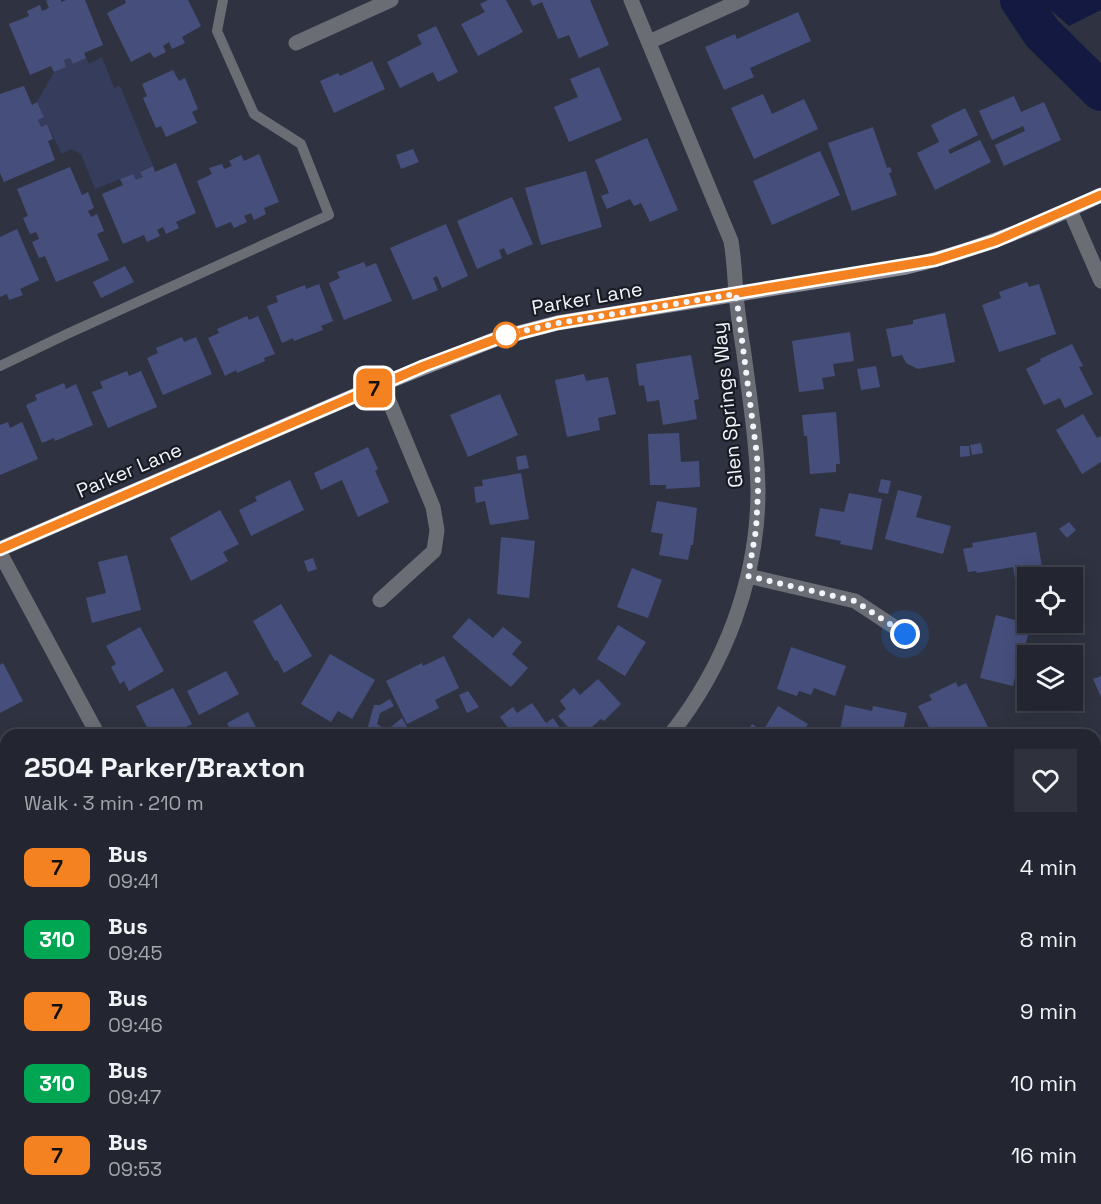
<!DOCTYPE html>
<meta charset="utf-8">
<style>
body{margin:0;font-family:"Space Grotesk",sans-serif;background:#2f323d;color:#f1f3f6;height:100vh;display:flex;flex-direction:column;font-size:22px;white-space:nowrap}
*{box-sizing:border-box;margin:0}
p{font-size:20px;color:#a3a5ab}
.icon{flex:none;width:33px;height:33px;fill:none;stroke:currentColor;stroke-width:2;stroke-linecap:round;stroke-linejoin:round}
.map{position:relative;flex:1;overflow:hidden}
.details{position:absolute;left:0px;top:729px;width:1101px;height:476px;display:flex;flex-direction:column;background:#232631;border-radius:18px 18px 0 0;box-shadow:0 3px 15px #0003,0 0 0 2px #40434d}
.details>*{flex:none}
.badge{padding:0 12px;border-radius:9px;font-size:21px;line-height:39px}
.controls{position:absolute;left:1017px;top:567px;display:grid;gap:12px}
.controls a{display:grid;place-items:center;width:66px;height:66px;border-radius:0px;background:#232631;box-shadow:0 3px 15px #0003,0 0 0 2px #40434d;font-size:30px}
.you{position:absolute;width:30px;height:30px;margin:-15px;border:4px solid #fff;border-radius:50%;background:#1a73e8;box-shadow:0 0 0 9px #1a73e833}
.map>.badge{position:absolute;translate:-50% -50%;box-shadow:0 0 0 3px #fff}
.round{display:grid;place-items:center;flex:none;width:63px;height:63px;border-radius:0px;background:#2f323d}
.head{display:flex;align-items:center;justify-content:space-between;height:102px;padding:0 24px}
h1{font-size:28px;font-weight:700;line-height:45px}
ul{padding:0;list-style:none}
li{display:flex;align-items:center;gap:18px;height:72px;padding:0 24px}
li div{flex:1}
li b{display:block;font-size:22px}
li em{font-style:normal}
li .badge{min-width:66px;font-weight:700;text-align:center}
.map>svg:first-child{display:block}
.built{fill:#34384d}
.green{fill:#363c5b}
.water{fill:#141941}
.lines{fill:none;stroke-linecap:round;stroke-linejoin:round}
.river{stroke:#141941;stroke-width:40}
.building{fill:#464f7c}
.lane{stroke:#6b6d74;stroke-width:10}
.street{stroke:#6b6d74;stroke-width:15}
.secondary{stroke:#898c98;stroke-width:15}
.line-casing{stroke:#fff;stroke-width:14}
.line{stroke:#f58220;stroke-width:9}
.walk{stroke:#f1f4fd;stroke-width:6;stroke-dasharray:0 10.8}
.stop-dot{fill:#fff;stroke:#f58220;stroke-width:3}
.labels{text-anchor:middle;stroke-width:4.5;stroke-linejoin:round;paint-order:stroke}
.street-label{font-size:20px;fill:#f1f4fd;stroke:#191b22}
</style>
<div class="map">
<svg width="1101" height="1204" viewBox="0 0 1101 1204">
<rect width="100%" height="100%" fill="#2f3341"/>
<path class="built" d="M6 957V1198H184L187 1204H0V960Z
M1101 1078V1204H822L834 1198H1095V1080Z"/>
<path class="green" d="M102 57 114 88 120 86 153 166 141 171 143 177 136 180 133 174 95 189 81 154 71 149 62 154 47 124 41 127 38 120 44 117 37 102 54 72 66 67 64 60 70 58 73 64 86 58 89 64Z"/>
<path class="water" d="M1039 0H1101V10L1069 26Z"/>
<g class="lines">
<path class="river" d="M1020 0 1042 33 1101 91"/>
</g>
<path class="building" d="M48 0H61V2L66 0H85L103 45 84 53 86 58 73 64 70 58 64 60 66 67 54 72 51 66 30 75 9 24 29 16 27 11 40 5 42 11 49 8 46 1Z
M125 0H188L201 26 182 37 185 43 172 49 169 42 163 46 166 52 154 58 150 52 131 62 107 13 126 3Z
M488 0H506L523 32 478 56 461 24 485 12 480 4Z
M530 0H590L609 45 579 58 569 35 558 39 542 2 533 6Z
M798 12 811 41 750 68 754 77 724 90 705 47 735 34 737 39Z
M436 26 458 72 438 82 433 72 400 88 387 62 422 44 417 35Z
M372 61 385 89 334 113 320 81 338 73 340 76Z
M599 67 622 120 569 142 554 107 578 97 570 79Z
M173 70 179 81 185 78 198 109 192 112 197 123 166 137 161 126 156 128 143 98 147 96 142 84Z
M24 86 32 105 37 102 44 117 38 120 41 127 47 124 53 139 48 141 55 160 4 182 0 173V94Z
M763 94 772 114 804 99 818 129 754 159 731 108Z
M1014 96 1021 112 1044 102 1061 140 1004 166 995 145 1025 131 1023 126 992 140 979 111Z
M965 108 978 135 948 150 950 154 980 140 991 162 935 190 917 153 939 142 931 125Z
M873 127 887 168 890 167 892 172 889 173 897 195 852 211 828 143Z
M647 138 678 210 650 222 641 203 634 206 630 199 607 209 601 196 609 193 595 160Z
M413 149 419 162 401 169 396 155Z
M820 151 840 195 772 225 753 181Z
M259 154 279 202 264 208 266 214 254 220 251 213 244 216 247 222 234 228 231 222 216 228 197 181 212 174 209 168 222 164 224 169 232 166 229 161 241 155 244 161Z
M176 163 196 213 176 222 179 228 166 234 163 227 157 230 160 236 147 242 144 235 123 244 102 194 123 185 120 179 133 174 136 180 143 177 140 172 153 166 155 172Z
M70 167 82 195 88 192 94 208 88 211 91 217 97 214 104 231 97 234 109 260 56 282 45 256 39 258 32 242 39 239 36 232 30 234 23 218 28 216 17 189Z
M586 171 602 227 541 245 525 188Z
M512 197 533 244 507 255 504 248 499 250 502 258 477 269 457 221Z
M446 224 468 276 442 288 437 276 433 278 438 290 413 300 390 248Z
M17 229 39 280 20 289 23 295 9 300 7 294 0 297V237Z
M364 262 366 267 376 263 392 301 344 320 329 283 340 278 337 272Z
M125 266 134 282 101 298 93 282Z
M1027 282 1029 287 1039 284 1056 334 999 352 982 305 1001 298 999 292Z
M319 284 333 321 321 326 323 330 294 341 293 338 282 343 267 306 278 302 276 296 305 285 306 289Z
M945 313 955 362 918 369 906 363 902 355 892 357 886 329 913 324V320Z
M247 316 249 320 258 316 275 354 264 358 265 361 237 373 236 370 225 376 208 338 219 333 217 329Z
M850 332 854 361 833 364 835 376 822 378 824 389 799 392 792 341Z
M182 337 184 342 196 337 212 374 163 395 147 358 158 353 156 348Z
M1072 344 1083 366 1079 367 1093 394 1065 408 1060 398 1044 405 1026 369 1041 361 1040 359Z
M691 355 699 399 694 400 697 419 663 425 659 400 647 402 644 385 639 386 636 364Z
M876 366 880 387 861 390 857 369Z
M127 371 129 376 141 371 157 407 108 428 92 392 103 388 100 382Z
M584 374 586 381 608 377 616 414 598 418 600 430 567 437 555 380Z
M64 383 66 389 76 384 93 425 55 441 54 438 42 443 26 405 37 400 35 395Z
M500 394 518 435 468 457 450 415Z
M836 412 840 464H836V472L810 474 807 436H804L802 415Z
M1083 414 1097 438 1101 436V462L1082 474 1056 430Z
M8 422 10 428 22 422 38 459 0 475V425Z
M679 433 681 462 699 461 700 487 666 489V485H650L648 434Z
M981 443 983 453 972 455 970 445Z
M960 446H969L970 456 960 457Z
M368 447 378 469 375 471 389 502 358 517 342 480 321 490 314 473Z
M526 455 529 468 518 470 516 457Z
M521 473 529 519 490 525 485 501 476 503 474 487 483 486 482 480Z
M881 479 891 481 888 494 878 492Z
M290 480 304 510 251 536 239 510 257 501 255 497Z
M898 490 922 496 916 517 951 526 943 554 885 539Z
M849 493 882 499 872 550 840 544 841 541 815 536 820 508 844 512Z
M657 501 697 508 693 545H691L688 560 659 555 663 534 651 532Z
M220 510 239 544 223 552 228 561 191 581 170 538Z
M1069 522 1076 530 1067 538 1059 529Z
M1036 532 1044 578H1028V601L1019 602 1013 567 977 573 976 571 968 572 963 549 973 547 972 543Z
M501 537 535 541 529 598 497 594Z
M127 555 141 610 92 623 86 598 106 593 98 562Z
M313 558 317 569 308 572 304 561Z
M632 568 662 580 648 618 617 607Z
M281 604 312 656 284 673 277 660 275 661 253 621Z
M996 615 1031 624 1026 643 1035 645 1033 656H1028V667L1018 664 1013 686 980 678Z
M469 618 493 638 503 627 522 642 512 654 528 668 511 687 452 637Z
M618 625 646 642 625 676 597 659Z
M140 627 164 671 129 691 124 681 120 684 111 667 116 664 106 646Z
M791 647 846 666 835 696 814 688 811 695 799 691 797 696 777 689Z
M330 654 375 680 352 719 338 711 331 722 301 704Z
M444 656 459 688 435 700 439 708 407 724 386 681 422 663 423 666Z
M3 663 23 701 0 713V665Z
M226 671 239 694 199 715 187 691Z
M1101 676V697L1093 679Z
M598 679 621 704 604 721 601 719 583 735H575L558 716 566 709 560 701 574 688 580 695Z
M956 682 958 687 966 683 992 735H933L918 706 932 700 929 695Z
M173 688 192 724 184 728 187 734 151 735 136 706Z
M468 691 479 707 467 713 459 695Z
M1019 691 1028 692V700H1033L1031 708 1016 704Z
M390 699 394 706 380 713 377 724 387 730 402 718 412 735 366 734 374 705H380Z
M532 703 546 723 553 718 565 735H497L508 728 500 717 513 707 517 713Z
M845 705 872 711 873 706 907 713 902 735H839Z
M778 706 808 724 801 735H745L752 724 763 731Z
M248 712 260 735H233L227 723Z
M6 762V794L0 798V765Z
M1095 815 1101 828V849L1095 852Z
M6 841V856L0 846Z
M1100 1025 1101 1058 1095 1061V1028Z
M200 1198H227L217 1204H203Z
M592 1198H621L624 1204H594Z
M640 1198H656L658 1204H629Z
M671 1198H720L723 1204H674Z
M745 1198H773L766 1202 767 1204H747Z"/>
<g class="lines">
<path class="lane" d="M0 366 67 334 329 215 301 144 254 114 217 31 223 0
M0 1064 6 1073
M1 1150 6 1160
M27 1198 29 1204
M85 1198 87 1204
M137 1198 140 1204"/>
<path class="street" d="M631 0 731 241C734 259 735 277 736 295 738 315 741 335 744 354 750 399 757 445 758 490 758 579 725 666 670 735
M649 42 742 0
M296 43 391 0
M1070 210 1101 281
M0 553 98 735
M748 576 855 601 905 634
M380 600 434 551 437 530 433 507 382 384
M1095 910 1101 907
M0 935 6 932
M348 1198 351 1204
M465 1204 477 1198"/>
<path class="secondary" d="M0 549 382 384 496 339 557 323 906 267C975 251 1038 225 1101 195"/>
</g>
<g class="lines">
<defs>
<path id="line" d="M0 549 424 366 496 339 558 323 935 260 995 241 1101 195"/>
</defs>
<use href="#line" class="line-casing"/>
<use href="#line" class="line"/>
<path class="walk" d="M506 335 558 323 736 294 757 456 758 492 756 530 748 576 855 601 905 634"/>
</g>
<circle class="stop-dot" cx="506" cy="335" r="12"/>
<g class="labels">
<g class="street-label">
<text transform="translate(587 298) rotate(-10)" y="7">Parker Lane</text>
<text transform="translate(727 405) rotate(-96)" y="7">Glen Springs Way</text>
<text transform="translate(129 470) rotate(-23)" y="7">Parker Lane</text>
</g>
</g>
</svg>
<div class="controls">
<a><svg class="icon" aria-label="locate" viewBox="0 0 24 24"><circle cx="12" cy="12" r="6"/><path d="M12 2v4M12 18v4M2 12h4M18 12h4"/></svg></a>
<a><svg class="icon" aria-label="layers" viewBox="0 0 24 24"><path d="M12 4l9 5-9 5-9-5zM3 14l9 5 9-5"/></svg></a>
</div>
<div class="you" style="left:905px;top:634px"></div>
<b class="badge" style="left:374px;top:388px;background:#f58220;color:#111">7</b>
<section class="details">
<div class="head"><div><h1>2504 Parker/Braxton</h1><p>Walk · 3 min · 210 m</p></div><a class="round"><svg class="icon" aria-label="heart" viewBox="0 0 24 24"><path d="M12 20l-8-8c-3-5 5-10 8-4 3-6 11-1 8 4z"/></svg></a></div>
<ul>
<li><span class="badge" style="background:#f58220;color:#111">7</span><div><b>Bus</b><p>09:41</p></div><em>4 min</em></li>
<li><span class="badge" style="background:#00a651;color:#fff">310</span><div><b>Bus</b><p>09:45</p></div><em>8 min</em></li>
<li><span class="badge" style="background:#f58220;color:#111">7</span><div><b>Bus</b><p>09:46</p></div><em>9 min</em></li>
<li><span class="badge" style="background:#00a651;color:#fff">310</span><div><b>Bus</b><p>09:47</p></div><em>10 min</em></li>
<li><span class="badge" style="background:#f58220;color:#111">7</span><div><b>Bus</b><p>09:53</p></div><em>16 min</em></li>
</ul>
</section>
</div>
